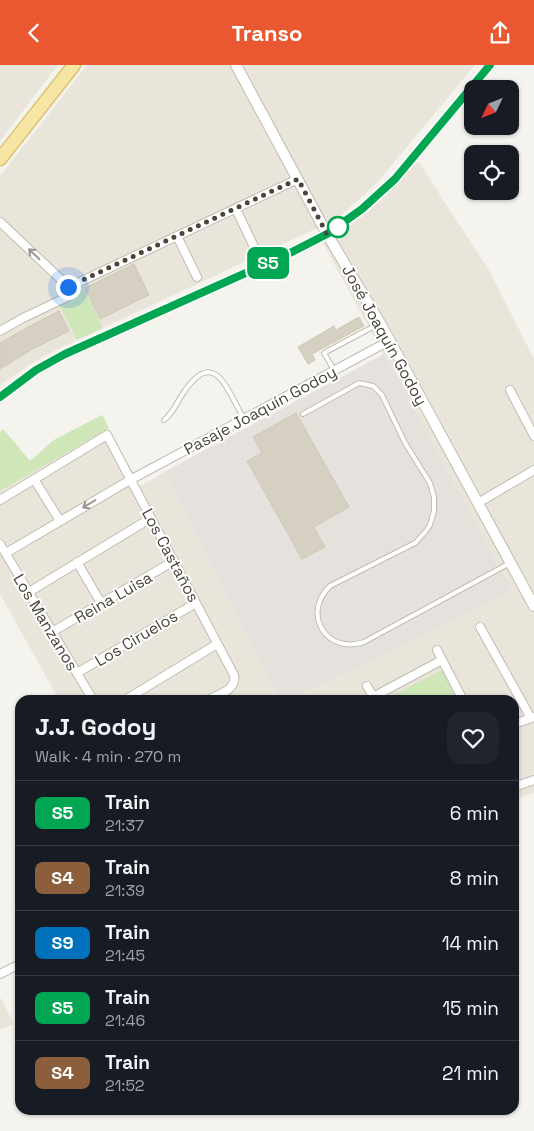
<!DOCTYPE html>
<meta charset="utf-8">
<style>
body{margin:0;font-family:"Space Grotesk",sans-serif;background:#20242c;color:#f1f3f6;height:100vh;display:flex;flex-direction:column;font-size:19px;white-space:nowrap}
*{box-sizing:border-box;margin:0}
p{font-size:16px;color:#9ea1a6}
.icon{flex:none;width:28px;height:28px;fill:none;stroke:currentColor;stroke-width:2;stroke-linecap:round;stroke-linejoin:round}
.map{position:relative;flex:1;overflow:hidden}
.side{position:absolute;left:15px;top:630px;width:504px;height:420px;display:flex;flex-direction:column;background:#171b24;border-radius:15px;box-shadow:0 1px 4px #0004}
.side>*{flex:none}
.badge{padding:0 10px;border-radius:8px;font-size:18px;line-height:32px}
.needle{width:32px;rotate:227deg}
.buttons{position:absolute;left:464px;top:15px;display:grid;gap:10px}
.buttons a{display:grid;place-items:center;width:55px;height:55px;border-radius:10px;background:#171b24;box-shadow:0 1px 4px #0004;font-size:25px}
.you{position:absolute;width:25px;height:25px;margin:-12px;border:4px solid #fff;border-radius:50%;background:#1a73e8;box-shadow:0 0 0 8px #1a73e833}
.map>.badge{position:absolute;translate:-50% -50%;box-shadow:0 0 0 2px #fff}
.round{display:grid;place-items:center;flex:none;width:52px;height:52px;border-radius:15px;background:#20242c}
.head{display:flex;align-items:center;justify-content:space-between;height:85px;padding:0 20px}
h1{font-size:24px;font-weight:700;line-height:38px}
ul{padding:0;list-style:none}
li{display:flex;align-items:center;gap:15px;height:65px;padding:0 20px;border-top:1px solid #363941}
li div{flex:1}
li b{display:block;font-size:19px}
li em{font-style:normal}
li .badge{min-width:55px;font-weight:700;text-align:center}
header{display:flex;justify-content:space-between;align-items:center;height:65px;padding:0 20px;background:#e95830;color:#fff;font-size:22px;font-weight:700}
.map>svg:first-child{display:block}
.residential{fill:#e9e5db}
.industrial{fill:#e5e2de}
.green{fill:#cfe6b9}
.building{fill:#d6d0c3;stroke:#d0c8b7}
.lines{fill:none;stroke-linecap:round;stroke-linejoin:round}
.service-casing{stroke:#c0bcb0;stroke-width:6}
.minor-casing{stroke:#c0bcb0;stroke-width:10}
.tertiary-casing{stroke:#c0bcb0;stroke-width:12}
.primary-casing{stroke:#dcc374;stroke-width:15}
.service{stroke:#fff;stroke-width:4}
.minor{stroke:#fff;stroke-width:8}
.tertiary{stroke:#fff;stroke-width:10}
.primary{stroke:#f7e5a4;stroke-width:12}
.rail-casing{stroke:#9a9a9a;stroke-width:4.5}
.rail{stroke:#fff;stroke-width:2.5;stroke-dasharray:8;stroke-linecap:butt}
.oneway{stroke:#9b9993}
.line-casing{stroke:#fff;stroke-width:11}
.line{stroke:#00a651;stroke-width:8}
.walk{stroke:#49453a;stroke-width:5;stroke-dasharray:0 9}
.stop-dot{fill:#fff;stroke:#00a651;stroke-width:2.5}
.labels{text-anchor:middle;stroke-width:4;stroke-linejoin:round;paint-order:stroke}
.street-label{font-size:16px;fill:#49453a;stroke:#fff}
</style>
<header><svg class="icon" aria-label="back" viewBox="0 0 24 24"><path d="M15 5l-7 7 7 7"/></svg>Transo<svg class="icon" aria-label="share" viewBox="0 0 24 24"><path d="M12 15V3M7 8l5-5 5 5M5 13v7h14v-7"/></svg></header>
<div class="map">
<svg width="534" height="1066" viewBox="0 0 534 1066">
<rect width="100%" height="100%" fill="#f5f3ed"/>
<path class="residential" d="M0 0H58L0 76Z
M87 0H475L377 118 341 150 328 158 56 285 34 297 0 320V111Z
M418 96 490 207 534 294V728L514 735V635H290L511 526 323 178 351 160 377 139Z
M102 350 140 421 164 407 279 635H59L0 529V367L3 364 30 396 54 375Z
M0 932 14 959 0 964Z"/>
<path class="industrial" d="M384 289 512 526 290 635H279L164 407Z"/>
<path class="green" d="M82 220 103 263 77 275 60 241 76 232 77 223Z
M102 350 109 363 0 426V367L3 364 30 396 54 375Z
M442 605 458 635H383Z"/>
<path class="building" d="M134 199 149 230 100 254 85 223Z
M59 246 69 266 31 285 0 304V278L28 262Z
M359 252 364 261 312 289 315 295 308 299 298 282 334 261 336 265Z
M296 348 349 442 314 462 325 482 302 494 247 396 262 388 253 372Z"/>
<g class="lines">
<defs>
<path id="service" d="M334 305 324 288 380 258
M303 349 359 318 373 321 382 330 405 378 430 418 434 432V446L430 460 426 466 415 478 330 521C301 549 327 590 364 577L510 498
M164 355C173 348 176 339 182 330 214 280 226 323 244 354"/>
<path id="minor" d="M236 144 256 186
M0 157 69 222C71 227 70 231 65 233L23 253 0 266
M177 171 197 212
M69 222 298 114
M510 325 534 371
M34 414 60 456
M0 435 107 370 234 610C237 625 219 629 208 635
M478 438 534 405
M0 479 93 635
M6 488 130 415 389 276
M77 497 101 538
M29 527 151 453
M480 562 531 653
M52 567 174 496
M437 585 463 635
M77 608 196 538
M367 621 375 635
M373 632 442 595
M125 635 217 579
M514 659 534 652
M514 722 534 715
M0 909 20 899"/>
<path id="tertiary" d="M236 0 327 169 380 258 534 541"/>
<path id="primary" d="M0 94 74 0"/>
</defs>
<use href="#service" class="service-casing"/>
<use href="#minor" class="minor-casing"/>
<use href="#tertiary" class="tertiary-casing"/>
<use href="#primary" class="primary-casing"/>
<use href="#service" class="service"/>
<use href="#minor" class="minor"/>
<use href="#tertiary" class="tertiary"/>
<use href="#primary" class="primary"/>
<defs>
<path id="rail" d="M0 332 36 305 65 289 288 189 338 162 373 135 395 114 490 0"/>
</defs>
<use href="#rail" class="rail-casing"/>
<use href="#rail" class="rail"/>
</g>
<defs><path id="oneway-shaft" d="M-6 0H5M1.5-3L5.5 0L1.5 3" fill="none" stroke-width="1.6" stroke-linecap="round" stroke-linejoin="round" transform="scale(1.25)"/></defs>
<g class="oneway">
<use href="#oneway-shaft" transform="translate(34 189) rotate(-136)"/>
<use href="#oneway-shaft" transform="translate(89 439) rotate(149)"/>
</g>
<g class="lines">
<defs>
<path id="line" d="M0 332 36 305 65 289 288 189 327 169 362 144 395 114 490 0"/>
</defs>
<use href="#line" class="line-casing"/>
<use href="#line" class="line"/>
<path class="walk" d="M68 222 298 114 327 169 338 162"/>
</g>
<circle class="stop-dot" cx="338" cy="162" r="10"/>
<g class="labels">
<g class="street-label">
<text transform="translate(385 270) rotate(61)" y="6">José Joaquín Godoy</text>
<text transform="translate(260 345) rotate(-28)" y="6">Pasaje Joaquín Godoy</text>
<text transform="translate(171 490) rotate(62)" y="6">Los Castaños</text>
<text transform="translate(113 532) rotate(-30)" y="6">Reina Luisa</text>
<text transform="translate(46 557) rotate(59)" y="6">Los Manzanos</text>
<text transform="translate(136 573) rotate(-31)" y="6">Los Ciruelos</text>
</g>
</g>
</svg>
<div class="buttons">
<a><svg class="needle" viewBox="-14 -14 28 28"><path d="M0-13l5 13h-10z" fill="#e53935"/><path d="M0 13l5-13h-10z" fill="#9ea1a6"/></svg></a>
<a><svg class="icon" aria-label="locate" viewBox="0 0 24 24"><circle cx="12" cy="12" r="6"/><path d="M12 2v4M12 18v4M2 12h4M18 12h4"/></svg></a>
</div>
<div class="you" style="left:68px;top:222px"></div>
<b class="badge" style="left:268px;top:198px;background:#00a651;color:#fff">S5</b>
<section class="side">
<div class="head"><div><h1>J.J. Godoy</h1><p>Walk · 4 min · 270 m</p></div><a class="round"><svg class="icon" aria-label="heart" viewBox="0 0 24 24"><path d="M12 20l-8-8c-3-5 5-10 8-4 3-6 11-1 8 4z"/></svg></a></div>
<ul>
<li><span class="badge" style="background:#00a651;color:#fff">S5</span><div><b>Train</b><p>21:37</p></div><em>6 min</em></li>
<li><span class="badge" style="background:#8b5e3c;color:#fff">S4</span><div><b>Train</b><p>21:39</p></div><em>8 min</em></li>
<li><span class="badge" style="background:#0072bc;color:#fff">S9</span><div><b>Train</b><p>21:45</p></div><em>14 min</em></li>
<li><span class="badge" style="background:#00a651;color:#fff">S5</span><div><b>Train</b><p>21:46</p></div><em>15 min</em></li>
<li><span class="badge" style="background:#8b5e3c;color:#fff">S4</span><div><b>Train</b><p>21:52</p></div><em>21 min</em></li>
</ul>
</section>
</div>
